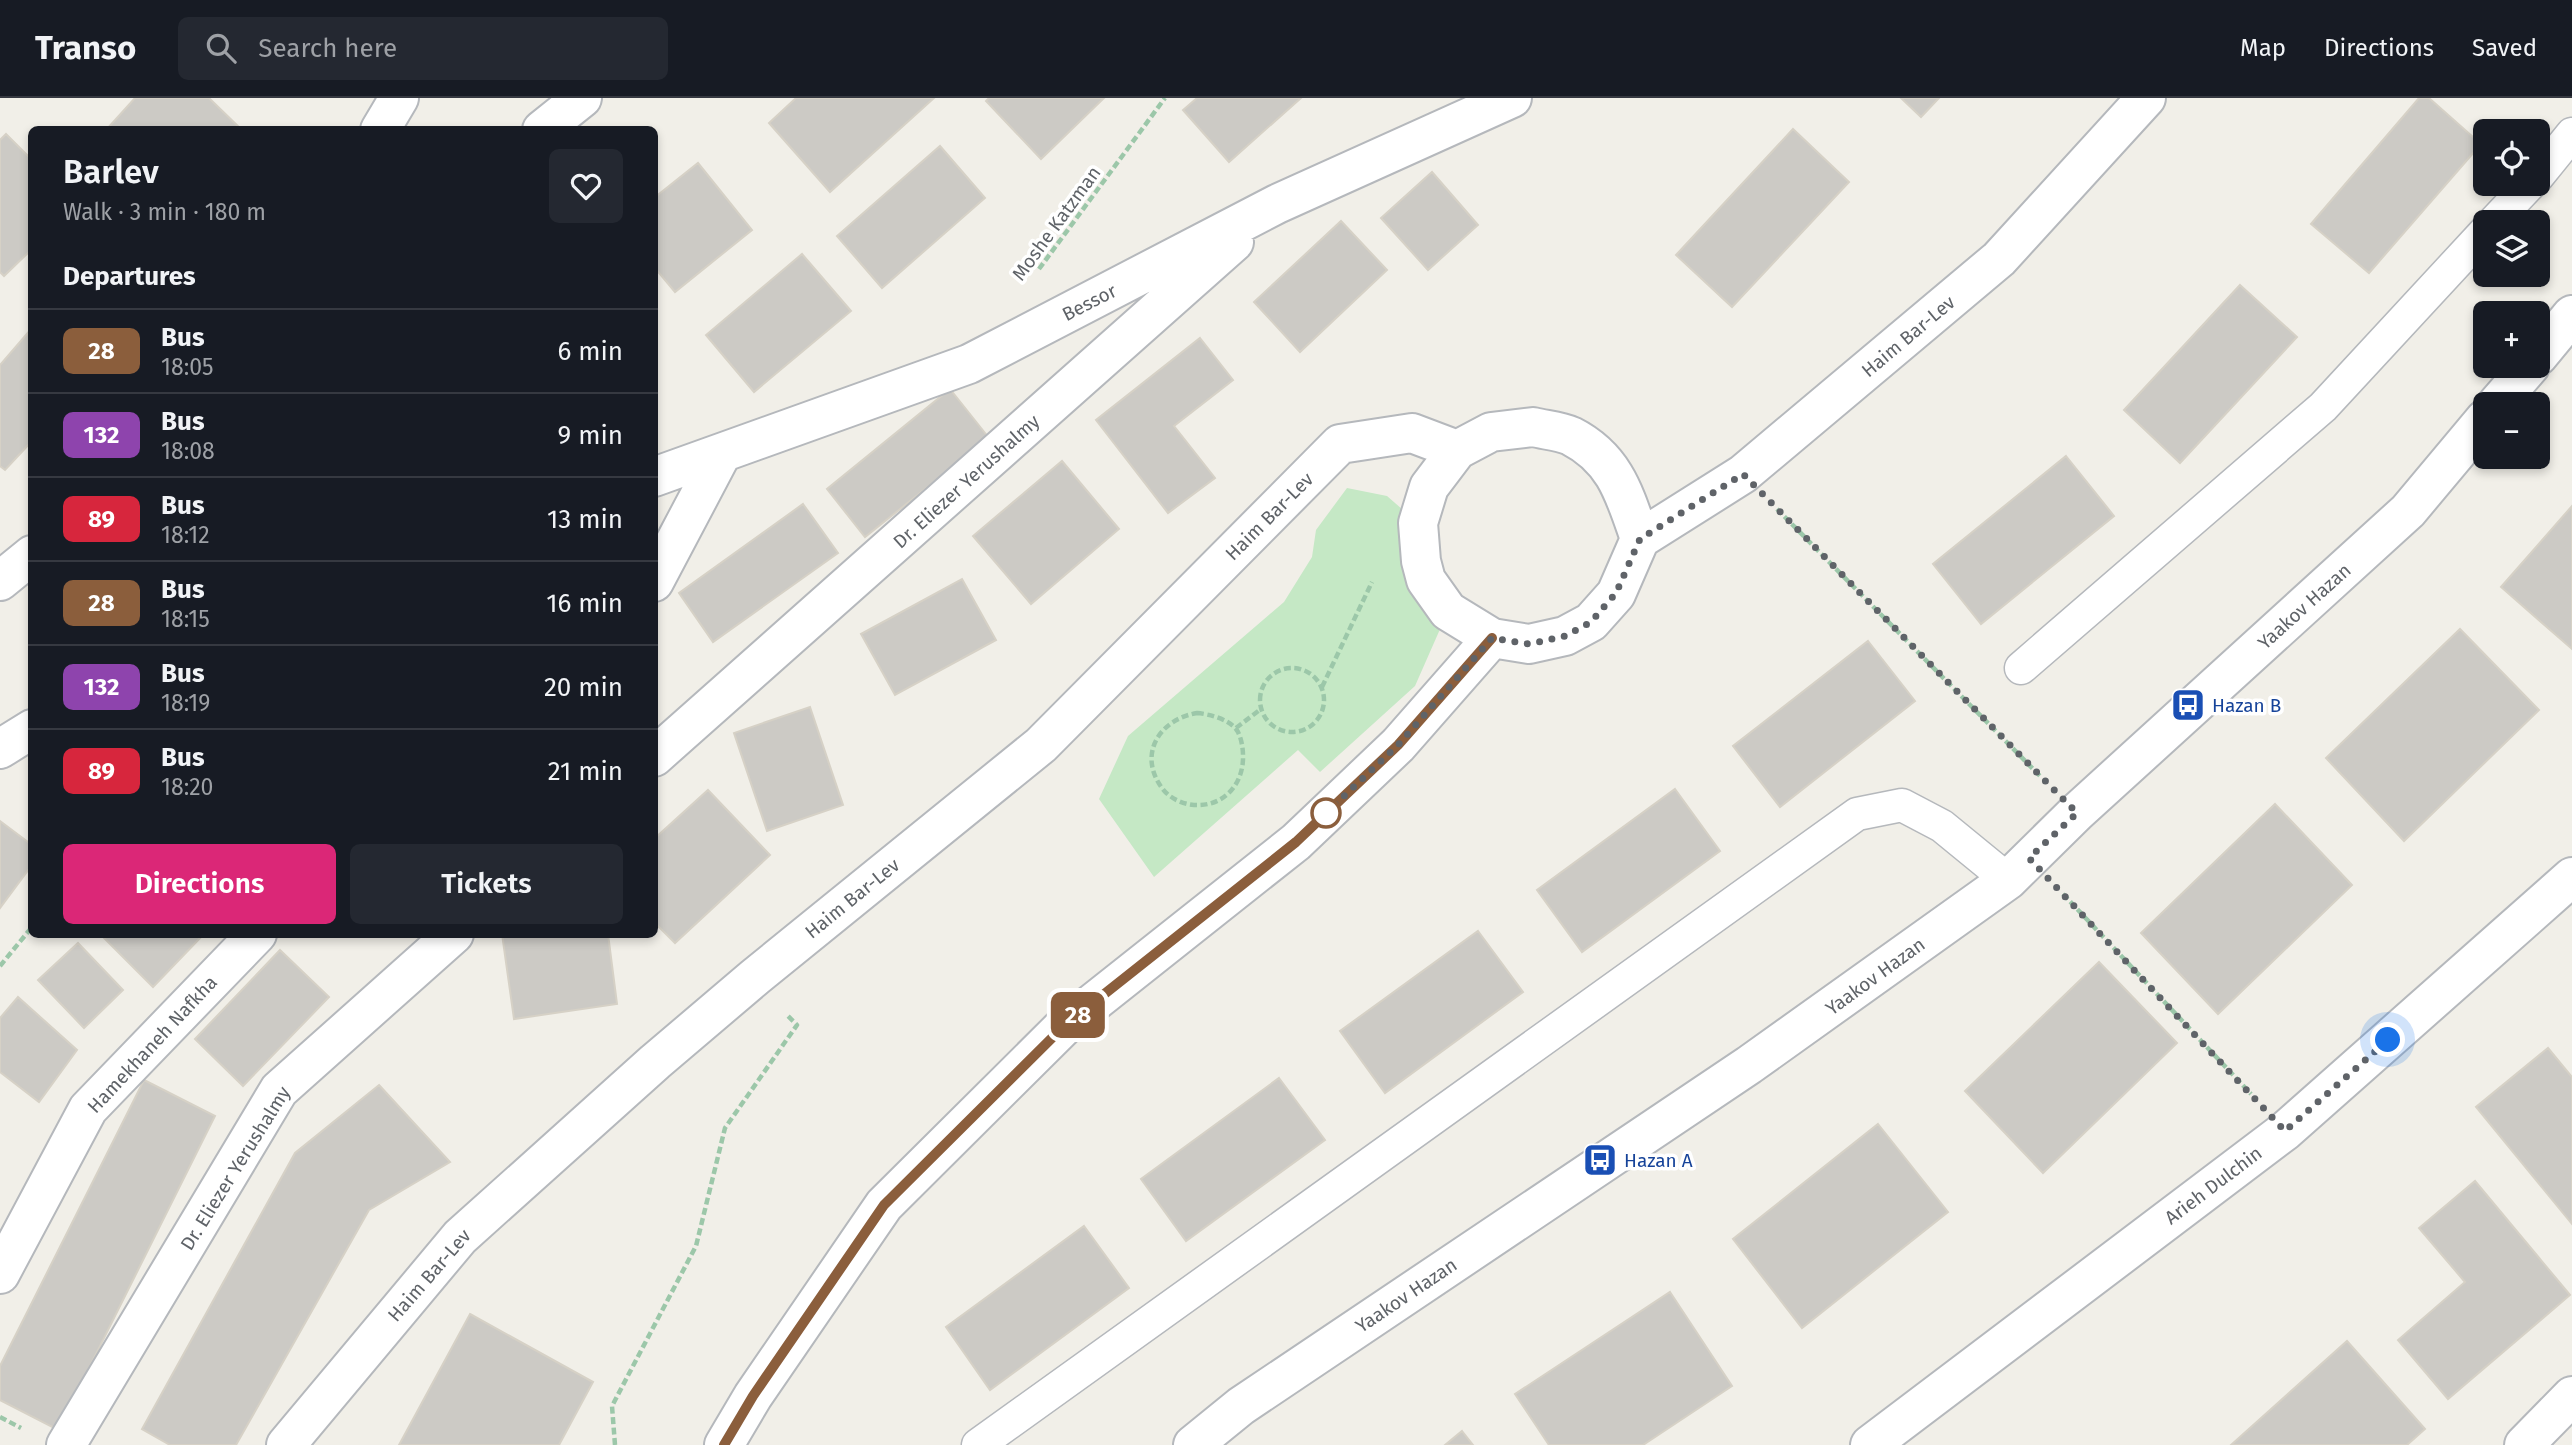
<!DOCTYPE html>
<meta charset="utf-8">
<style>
body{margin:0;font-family:"Fira Sans",sans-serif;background:#242831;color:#f1f3f6;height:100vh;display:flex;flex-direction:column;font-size:26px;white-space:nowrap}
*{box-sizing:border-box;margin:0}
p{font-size:23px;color:#9ea1a6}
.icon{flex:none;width:38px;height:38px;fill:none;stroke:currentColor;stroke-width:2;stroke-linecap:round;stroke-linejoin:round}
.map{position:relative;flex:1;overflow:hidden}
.panel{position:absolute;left:28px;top:28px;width:630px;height:812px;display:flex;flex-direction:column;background:#171b24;border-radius:10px;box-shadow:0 4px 10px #0003}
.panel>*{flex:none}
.badge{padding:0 14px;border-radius:10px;font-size:24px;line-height:46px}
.buttons{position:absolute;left:2473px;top:21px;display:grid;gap:14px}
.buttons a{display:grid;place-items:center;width:77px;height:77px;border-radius:10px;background:#171b24;box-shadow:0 4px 10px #0003;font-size:35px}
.you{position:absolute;width:35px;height:35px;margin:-18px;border:5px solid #fff;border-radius:50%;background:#1a73e8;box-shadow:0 0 0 10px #1a73e833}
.map>.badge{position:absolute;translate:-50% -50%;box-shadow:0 0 0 4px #fff}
h2{padding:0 35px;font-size:26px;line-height:63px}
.round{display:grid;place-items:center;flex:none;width:74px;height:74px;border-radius:10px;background:#242831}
.overview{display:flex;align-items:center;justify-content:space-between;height:119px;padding:0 35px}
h1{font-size:33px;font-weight:600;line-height:52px}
.button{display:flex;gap:14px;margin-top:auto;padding:14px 35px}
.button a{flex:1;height:80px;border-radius:10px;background:#db2777;color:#fff;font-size:28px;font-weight:600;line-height:80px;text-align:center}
.button a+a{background:#242831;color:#f1f3f6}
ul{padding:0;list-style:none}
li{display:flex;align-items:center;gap:21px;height:84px;padding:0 35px;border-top:2px solid #363941}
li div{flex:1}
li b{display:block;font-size:26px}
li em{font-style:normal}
li .badge{min-width:77px;font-weight:700;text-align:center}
header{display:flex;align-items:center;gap:42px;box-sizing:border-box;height:98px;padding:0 35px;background:#171b24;border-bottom:2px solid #363941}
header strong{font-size:33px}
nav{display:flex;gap:38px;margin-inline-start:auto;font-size:24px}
.search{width:490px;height:63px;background:#242831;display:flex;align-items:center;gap:18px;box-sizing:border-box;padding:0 24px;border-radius:10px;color:#9ea1a6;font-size:26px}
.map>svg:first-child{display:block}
.green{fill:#c5e8c5}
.building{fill:#cccac5;stroke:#d6d1c6;stroke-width:2}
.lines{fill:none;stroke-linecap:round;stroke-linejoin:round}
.service-casing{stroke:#b5b8bc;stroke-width:35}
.minor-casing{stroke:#b5b8bc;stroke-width:42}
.path{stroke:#9cc7a9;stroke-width:4.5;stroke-dasharray:7 3.5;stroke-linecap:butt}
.service{stroke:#fff;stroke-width:32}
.minor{stroke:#fff;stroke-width:38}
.line-casing{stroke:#fff;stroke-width:16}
.line{stroke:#8b5e3c;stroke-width:10}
.walk{stroke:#5f6368;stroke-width:7;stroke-dasharray:0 12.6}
.stop-dot{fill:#fff;stroke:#8b5e3c;stroke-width:3.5}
.labels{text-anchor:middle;stroke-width:7;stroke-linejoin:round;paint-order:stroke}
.street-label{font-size:19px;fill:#5f6368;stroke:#fff}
.transit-label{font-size:19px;fill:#164399;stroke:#fff;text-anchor:start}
</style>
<header>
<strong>Transo</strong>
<div class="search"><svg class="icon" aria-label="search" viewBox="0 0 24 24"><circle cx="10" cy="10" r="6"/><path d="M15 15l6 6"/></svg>Search here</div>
<nav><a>Map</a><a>Directions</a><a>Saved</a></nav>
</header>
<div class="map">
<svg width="2572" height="1347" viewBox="0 0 2572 1347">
<rect width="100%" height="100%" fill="#f1efe8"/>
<path class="green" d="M1347 390 1387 398 1418 425 1448 513 1415 588 1320 674 1298 652 1154 779 1099 701 1128 638 1284 504 1312 459 1316 432Z"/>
<path class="building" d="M135 0H209L242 32H106Z
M796 0H934L830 94 769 25Z
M989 0H1104L1041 61 986 3Z
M1197 0H1301L1229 64 1183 12Z
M1901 0H1939L1921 19Z
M2419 0H2429L2481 46 2369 175 2311 126Z
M1793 31 1849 84 1732 209 1676 157Z
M6 36 32 62V151L4 178 0 174V42Z
M940 48 985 100 882 190 837 138Z
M698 65 752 132 675 194 654 169V100Z
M1432 74 1478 127 1428 172 1381 120Z
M1341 123 1387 172 1300 254 1254 204Z
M802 156 851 213 754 294 706 237Z
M2240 187 2297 239 2180 365 2124 312Z
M32 230V343L5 372 0 368V267Z
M1200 240 1233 282 1174 328 1215 380 1168 415 1096 322Z
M950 291 989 340 865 439 827 391Z
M2066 358 2114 418 1981 526 1933 466Z
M1062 363 1119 431 1031 506 973 438Z
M803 406 838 455 713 544 679 495Z
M2572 408V551L2501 489Z
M962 481 996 542 895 597 861 536Z
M2460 531 2539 612 2404 743 2326 660Z
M1868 543 1915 603 1780 709 1733 648Z
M810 609 843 707 767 733 734 635Z
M1675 691 1720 753 1582 854 1537 792Z
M708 692 770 757 675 845 654 824V741Z
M2275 706 2352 787 2218 916 2141 835Z
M0 723 32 747V767L0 810Z
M1478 833 1523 894 1385 995 1340 933Z
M100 836H204L153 889Z
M502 836H608L617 906 514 921Z
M78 845 123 892 84 930 38 882Z
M280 852 329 899 243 988 195 941Z
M2099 864 2177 945 2043 1075 1965 993Z
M18 899 77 952 39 1004 0 974V920Z
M2548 950 2572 979V1126L2476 1009Z
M1279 980 1325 1042 1186 1143 1141 1081Z
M144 982 215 1018 58 1332 0 1302V1268Z
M379 987 450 1064 369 1112 236 1347H170L142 1331 295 1055Z
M1878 1026 1948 1114 1802 1230 1733 1141Z
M2475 1083 2570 1197 2448 1301 2398 1242 2465 1184 2419 1130Z
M1084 1128 1129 1190 990 1292 946 1229Z
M1670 1194 1732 1288 1643 1347H1549L1515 1296Z
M470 1216 593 1284 559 1347H399Z
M2347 1243 2425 1331 2407 1347H2231Z
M1462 1333 1473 1347H1445Z"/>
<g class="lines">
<defs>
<path id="service" d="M2538 78 2572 36
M2494 124 2530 86
M2021 570 2323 309 2485 134
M978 1347 1857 716 1902 707 1942 728 2008 782"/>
<path id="minor" d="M380 32 399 0
M542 32 582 0
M2538 258 2572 217
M2497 306 2530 268
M1533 329C1545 332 1560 333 1571 338 1616 361 1625 398 1640 441L1616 496 1591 524 1565 538 1529 546 1492 540 1448 513 1426 482 1421 463 1418 425 1429 389 1457 352 1491 334Z
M654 379 969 266 1277 106 1512 0
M1640 441 1743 376 1999 161 2146 0
M0 483 32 457
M654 484 721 357
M0 651 32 631
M654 659 1234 144
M0 1176 88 1011 257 836
M66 1347 279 992 454 836
M286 1347 460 1139 655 964 755 879 1041 647 1340 346 1412 335 1457 352
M724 1347 753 1298 884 1107 1064 928 1296 744 1398 647 1492 540
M1193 1347 1241 1308 1749 967 2008 782 2076 715 2408 413 2485 321
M1870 1347 2285 1033 2572 779
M2524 1347 2572 1298"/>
</defs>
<use href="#service" class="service-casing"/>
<use href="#minor" class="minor-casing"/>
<path class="path" d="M1039 171 1165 0
M1777 411 2041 679
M1260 602a32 32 0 1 1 64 0a32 32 0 1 1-64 0Z
M1322 589 1372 484
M1197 615C1209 616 1228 621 1236 631 1241 637 1243 650 1243 657 1244 686 1224 709 1194 707 1182 706 1169 700 1162 690 1137 656 1160 621 1197 615Z
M1236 630 1261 611
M2063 796 2251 996
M0 868 32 829
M0 1319 21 1330
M615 1347 612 1308 696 1148 725 1030 797 927 787 917"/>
<use href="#service" class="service"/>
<use href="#minor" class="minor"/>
</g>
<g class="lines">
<defs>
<path id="line" d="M724 1347 753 1298 884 1107 1064 928 1296 744 1398 647 1492 540"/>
</defs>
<use href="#line" class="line-casing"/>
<use href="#line" class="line"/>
<path class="walk" d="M1326 715 1398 647 1492 540 1529 546 1565 538 1591 524 1616 495 1640 441 1743 376 2077 715 2029 760 2285 1033 2388 942"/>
</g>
<defs>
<symbol id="bus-square" viewBox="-11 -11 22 22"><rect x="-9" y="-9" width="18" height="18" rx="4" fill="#1a4fb4" stroke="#fff"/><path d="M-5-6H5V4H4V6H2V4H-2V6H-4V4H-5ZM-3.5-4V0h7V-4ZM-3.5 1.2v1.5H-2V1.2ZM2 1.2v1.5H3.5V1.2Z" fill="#fff"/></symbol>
</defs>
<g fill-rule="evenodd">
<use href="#bus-square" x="2169" y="588" width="38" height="38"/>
<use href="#bus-square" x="1581" y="1043" width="38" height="38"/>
</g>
<circle class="stop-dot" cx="1326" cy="715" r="14"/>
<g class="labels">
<g class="street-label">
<text transform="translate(1056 125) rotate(-54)" y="7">Moshe Katzman</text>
<text transform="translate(1089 204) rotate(-27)" y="7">Bessor</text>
<text transform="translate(1908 238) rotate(-40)" y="7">Haim Bar-Lev</text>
<text transform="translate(966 383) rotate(-42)" y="7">Dr. Eliezer Yerushalmy</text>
<text transform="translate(1269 418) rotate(-45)" y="7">Haim Bar-Lev</text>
<text transform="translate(2304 508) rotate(-42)" y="7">Yaakov Hazan</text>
<text transform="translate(852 800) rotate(-39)" y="7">Haim Bar-Lev</text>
<text transform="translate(1875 878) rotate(-36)" y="7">Yaakov Hazan</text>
<text transform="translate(152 946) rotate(-47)" y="7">Hamekhaneh Nafkha</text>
<text transform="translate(235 1070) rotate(-58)" y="7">Dr. Eliezer Yerushalmy</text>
<text transform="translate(2213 1087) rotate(-37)" y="7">Arieh Dulchin</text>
<text transform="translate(429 1177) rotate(-49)" y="7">Haim Bar-Lev</text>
<text transform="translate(1406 1197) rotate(-34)" y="7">Yaakov Hazan</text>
</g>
<g class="transit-label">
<text x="2212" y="614">Hazan B</text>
<text x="1624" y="1069">Hazan A</text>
</g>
</g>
</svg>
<div class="buttons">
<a><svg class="icon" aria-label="locate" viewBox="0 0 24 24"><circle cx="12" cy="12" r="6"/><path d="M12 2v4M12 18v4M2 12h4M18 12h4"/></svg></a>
<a><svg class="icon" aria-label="layers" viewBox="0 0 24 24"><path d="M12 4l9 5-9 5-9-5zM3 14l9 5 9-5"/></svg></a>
<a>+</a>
<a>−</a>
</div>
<div class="you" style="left:2388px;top:942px"></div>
<b class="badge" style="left:1078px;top:917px;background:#8b5e3c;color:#fff">28</b>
<section class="panel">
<div class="overview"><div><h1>Barlev</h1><p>Walk · 3 min · 180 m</p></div><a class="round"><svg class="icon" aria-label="heart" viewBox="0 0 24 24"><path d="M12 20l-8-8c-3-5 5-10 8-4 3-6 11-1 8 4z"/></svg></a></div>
<h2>Departures</h2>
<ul>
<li><span class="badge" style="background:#8b5e3c;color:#fff">28</span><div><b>Bus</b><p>18:05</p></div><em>6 min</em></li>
<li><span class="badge" style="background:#8e44ad;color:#fff">132</span><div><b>Bus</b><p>18:08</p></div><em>9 min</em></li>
<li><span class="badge" style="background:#d7263d;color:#fff">89</span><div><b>Bus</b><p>18:12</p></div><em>13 min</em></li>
<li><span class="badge" style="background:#8b5e3c;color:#fff">28</span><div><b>Bus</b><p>18:15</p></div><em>16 min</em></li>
<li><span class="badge" style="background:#8e44ad;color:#fff">132</span><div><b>Bus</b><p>18:19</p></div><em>20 min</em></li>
<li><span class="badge" style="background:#d7263d;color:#fff">89</span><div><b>Bus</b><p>18:20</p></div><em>21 min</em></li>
</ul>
<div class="button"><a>Directions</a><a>Tickets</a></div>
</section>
</div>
